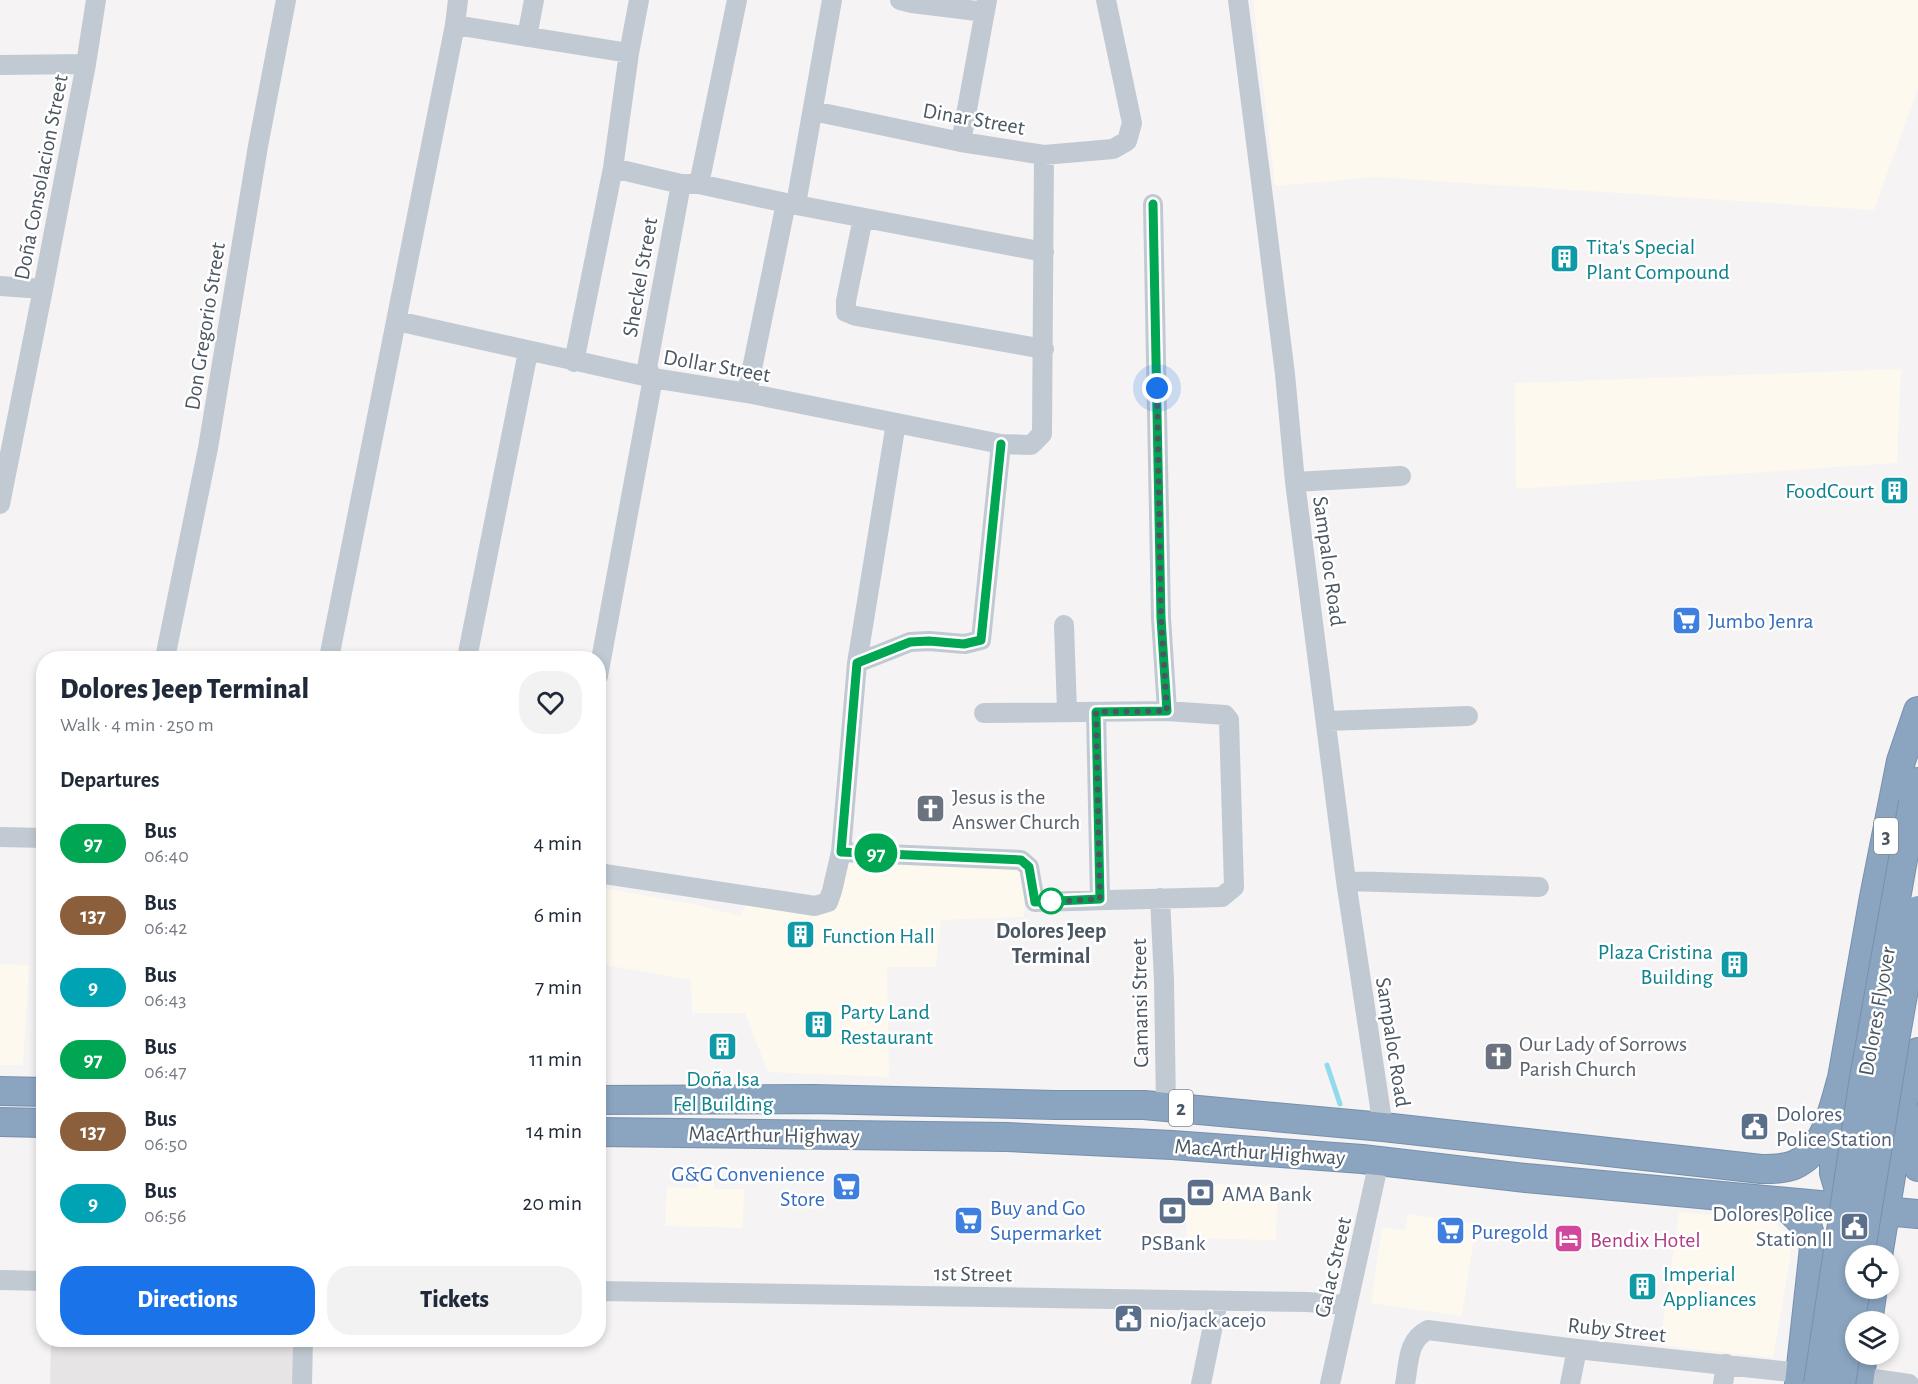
<!DOCTYPE html>
<meta charset="utf-8">
<style>
body{margin:0;font-family:"Alegreya Sans",sans-serif;background:#f2f2f3;color:#1f2937;height:100vh;display:flex;flex-direction:column;font-size:22px;white-space:nowrap}
*{box-sizing:border-box;margin:0}
p{font-size:20px;color:#747a83}
.icon{flex:none;width:33px;height:33px;fill:none;stroke:currentColor;stroke-width:2;stroke-linecap:round;stroke-linejoin:round}
.map{position:relative;flex:1;overflow:hidden}
.panel{position:absolute;left:36px;top:651px;width:570px;height:696px;display:flex;flex-direction:column;background:#fff;border-radius:24px;box-shadow:0 3px 9px #0003}
.panel>*{flex:none}
.badge{padding:0 12px;border-radius:20px;font-size:21px;line-height:39px}
.fabs{position:absolute;left:1845px;top:1245px;display:grid;gap:12px}
.fabs a{display:grid;place-items:center;width:54px;height:54px;border-radius:50%;background:#fff;box-shadow:0 3px 9px #0003;font-size:30px}
.you{position:absolute;width:30px;height:30px;margin:-15px;border:4px solid #fff;border-radius:50%;background:#1a73e8;box-shadow:0 0 0 9px #1a73e833}
.map>.badge{position:absolute;translate:-50% -50%;box-shadow:0 0 0 3px #fff}
h2{padding:0 24px;font-size:22px;line-height:54px}
.round{display:grid;place-items:center;flex:none;width:63px;height:63px;border-radius:24px;background:#f2f2f3}
.summary{display:flex;align-items:center;justify-content:space-between;height:102px;padding:0 24px}
h1{font-size:28px;font-weight:800;line-height:45px}
.action{display:flex;gap:12px;margin-top:auto;padding:12px 24px}
.action a{flex:1;height:69px;border-radius:24px;background:#1a73e8;color:#fff;font-size:24px;font-weight:800;line-height:69px;text-align:center}
.action a+a{background:#f2f2f3;color:#1f2937}
ul{padding:0;list-style:none}
li{display:flex;align-items:center;gap:18px;height:72px;padding:0 24px}
li div{flex:1}
li b{display:block;font-size:22px}
li em{font-style:normal}
li .badge{min-width:66px;font-weight:700;text-align:center}
.map>svg:first-child{display:block}
.commercial{fill:#fdf9ef}
.education{fill:#e6e4e5}
.lines{fill:none;stroke-linecap:round;stroke-linejoin:round}
.stream{stroke:#90daee;stroke-width:5}
.highway-casing{stroke:#7690ad;stroke-width:30}
.minor{stroke:#c1cad2;stroke-width:20}
.highway{stroke:#8ba5c1;stroke-width:28}
.highway-bridge-casing{stroke:#7690ad;stroke-width:30;stroke-linecap:butt}
.highway-bridge{stroke:#8ba5c1;stroke-width:28}
.line-casing{stroke:#fff;stroke-width:14}
.line{stroke:#00a651;stroke-width:9}
.walk{stroke:#4a5661;stroke-width:6;stroke-dasharray:0 10.8}
.stop-dot{fill:#fff;stroke:#00a651;stroke-width:3}
.labels{text-anchor:middle;stroke-width:5;stroke-linejoin:round;paint-order:stroke}
.shield{fill:#fff;stroke:#808990;stroke-width:1.5}
.shield-label{font-size:21px;font-weight:bold;fill:#4a5661}
.street-label{font-size:22px;fill:#4a5661;stroke:#fff}
.culture-label{font-size:22px;fill:#0d838f;stroke:#fff;text-anchor:start}
.shop-label{font-size:22px;fill:#366cbe;stroke:#fff;text-anchor:start}
.worship-label{font-size:22px;fill:#5b616d;stroke:#fff;text-anchor:start}
.stop-label{font-size:22px;font-weight:bold;fill:#4a5661;stroke:#fff}
.service-label{font-size:22px;fill:#4e5e75;stroke:#fff;text-anchor:start}
.hotel-label{font-size:22px;fill:#b23c85;stroke:#fff;text-anchor:start}
</style>
<div class="map">
<svg width="1918" height="1384" viewBox="0 0 1918 1384">
<rect width="100%" height="100%" fill="#f5f3f3"/>
<path class="commercial" d="M1253 0H1918V88L1874 210 1376 177 1275 186Z
M1901 369 1897 463 1516 489 1515 383Z
M848 858 1019 869 1025 876 1024 917 941 920 936 967H887L889 1077 768 1072 745 1013H692L691 980 599 964 598 887 693 904 740 916 746 905 840 897 843 889Z
M0 964 29 965 23 1065H0Z
M698 1179H714V1189H744L743 1228 665 1226 667 1187 697 1188Z
M1188 1183 1278 1186 1276 1240 1186 1238Z
M1679 1212 1761 1220 1776 1224 1787 1236 1791 1248 1789 1266 1773 1358 1660 1345Z
M1408 1214 1476 1224 1462 1316 1371 1303 1382 1227 1405 1230Z"/>
<path class="education" d="M51 1340H293L292 1384H50Z"/>
<g class="lines">
<path class="stream" d="M1327 1065 1340 1104"/>
<defs>
<path id="highway" d="M1913 803 1918 782
M0 1091 44 1092
M598 1100 814 1099 1055 1105H1144L1383 1127 1761 1169C1772 1169 1784 1169 1794 1165 1826 1151 1833 1108 1842 1078
M1914 1120 1912 1144 1918 1167
M0 1122 44 1123
M598 1132 1007 1137 1172 1145 1362 1159 1526 1178 1918 1214
M1782 1202 1808 1228 1814 1248 1799 1384
M1853 1208 1839 1190 1834 1173V1139L1842 1078 1874 897 1901 761 1918 711
M1878 1256 1903 1102 1918 1052
M1868 1322 1873 1288
M1859 1384 1863 1354"/>
</defs>
<use href="#highway" class="highway-casing"/>
<path class="minor" d="M900 0 912 3 985 12
M1238 0 1263 197 1285 374 1295 482 1346 881 1383 1127
M455 25 629 53
M527 37 534 0
M0 65 86 64
M813 111 961 142 1044 155 1113 149 1127 141 1132 123 1106 0
M961 142 987 0
M613 168 681 184H699L786 203 1044 252
M699 184 737 0
M796 204 832 0
M1153 204 1161 618 1167 711
M863 218 846 301V312L856 316 1044 349
M0 286 43 289
M397 321 653 378 747 393 1001 444 1031 445 1042 434 1044 155
M574 362 613 168 629 53 639 0
M747 393 786 203
M896 423 857 663 841 852 1021 860 1029 867 1035 902 1222 897 1234 887 1229 720 1225 715 1167 711 984 713
M1295 482 1401 476
M0 504 43 289 86 64 96 0
M1064 625 1067 711
M165 658 208 448 258 146 286 0
M329 658 455 25 458 0
M467 658 528 352
M857 663 910 642 929 641 965 644 981 640 1001 444
M598 676 653 378 647 368 681 184
M1096 712 1100 899
M1327 721 1468 716
M0 837 44 838
M598 873 815 906 828 902 832 891 841 852
M1346 881 1539 887
M1160 898 1164 980 1166 1106
M0 1280 44 1281
M598 1291 1307 1302 1347 1305
M1860 1377 1909 1384
M302 1384 303 1340
M1201 1384 1218 1301
M1330 1384 1379 1161
M1405 1384C1409 1363 1407 1340 1428 1330L1577 1349 1800 1373
M1570 1384 1577 1349
M1723 1384 1726 1364"/>
<use href="#highway" class="highway"/>
<defs>
<path id="highway-bridge" d="M1860 1256 1895 1040 1918 910
M1818 1384 1863 1084 1913 803
M1841 1384 1856 1288"/>
</defs>
<use href="#highway-bridge" class="highway-bridge-casing"/>
<use href="#highway-bridge" class="highway-bridge"/>
</g>
<g class="lines">
<defs>
<path id="line" d="M1001 444 981 640 964 644 929 641 910 642 857 663 841 852 1021 860 1029 867 1035 902 1100 899 1096 712 1167 711 1161 618 1153 204"/>
</defs>
<use href="#line" class="line-casing"/>
<use href="#line" class="line"/>
<path class="walk" d="M1051 901 1044 902 1100 899 1096 712 1167 711 1161 618 1157 388"/>
</g>
<defs>
<symbol id="building-square" viewBox="-11 -11 22 22"><rect x="-9" y="-9" width="18" height="18" rx="4" fill="#0f9aa8" stroke="#fff"/><path d="M-4-6H4V6H1V3H-1V6H-4ZM-2.5-4.3h1.7v1.8h-1.7ZM.8-4.3h1.7v1.8H.8ZM-2.5-1h1.7V.8h-1.7ZM.8-1h1.7V.8H.8Z" fill="#fff"/></symbol>
<symbol id="supermarket-square" viewBox="-11 -11 22 22"><rect x="-9" y="-9" width="18" height="18" rx="4" fill="#3f7fe0" stroke="#fff"/><path d="M-6-5.5h2.5l.6 2H6L4.5 2H-2.5L-4.4-4H-6ZM-1.5 3.2a1.3 1.3 0 1 0 .1 0ZM3 3.2a1.3 1.3 0 1 0 .1 0Z" fill="#fff"/></symbol>
<symbol id="church-square" viewBox="-11 -11 22 22"><rect x="-9" y="-9" width="18" height="18" rx="4" fill="#6b7280" stroke="#fff"/><path d="M-1.2-6h2.4v3.5h3.3v2.4h-3.3V6h-2.4V-.1h-3.3v-2.4h3.3Z" fill="#fff"/></symbol>
<symbol id="civic-square" viewBox="-11 -11 22 22"><rect x="-9" y="-9" width="18" height="18" rx="4" fill="#5c6f8a" stroke="#fff"/><path d="M-.6-6.5H3V-4.5H.6V-3L4-1V1h2V6H-6V1h2V-1L-.6-3ZM-1.2 2.5V6h2.4V2.5Z" fill="#fff"/></symbol>
<symbol id="bank-square" viewBox="-11 -11 22 22"><rect x="-9" y="-9" width="18" height="18" rx="4" fill="#5c6f8a" stroke="#fff"/><path d="M-6-4H6V4H-6ZM0-2.3a2.3 2.3 0 1 0 0 4.6a2.3 2.3 0 1 0 0-4.6Z" fill="#fff"/></symbol>
<symbol id="hotel-square" viewBox="-11 -11 22 22"><rect x="-9" y="-9" width="18" height="18" rx="4" fill="#d1479c" stroke="#fff"/><path d="M-6-4.5h1.5V1H6V5H4.5V3h-9V5H-6ZM-4 0a1.8 1.8 0 1 1 3.6 0ZM.5 0V-2.5h3Q6-2.5 6 0Z" fill="#fff"/></symbol>
</defs>
<g fill-rule="evenodd">
<use href="#building-square" x="1548" y="242" width="33" height="33"/>
<use href="#building-square" x="1878" y="474" width="33" height="33"/>
<use href="#supermarket-square" x="1670" y="604" width="33" height="33"/>
<use href="#church-square" x="914" y="792" width="33" height="33"/>
<use href="#building-square" x="784" y="918" width="33" height="33"/>
<use href="#building-square" x="1718" y="948" width="33" height="33"/>
<use href="#building-square" x="802" y="1008" width="33" height="33"/>
<use href="#building-square" x="706" y="1030" width="33" height="33"/>
<use href="#church-square" x="1482" y="1040" width="33" height="33"/>
<use href="#civic-square" x="1738" y="1110" width="33" height="33"/>
<use href="#supermarket-square" x="830" y="1170" width="33" height="33"/>
<use href="#bank-square" x="1184" y="1176" width="33" height="33"/>
<use href="#bank-square" x="1156" y="1194" width="33" height="33"/>
<use href="#supermarket-square" x="952" y="1204" width="33" height="33"/>
<use href="#civic-square" x="1838" y="1210" width="33" height="33"/>
<use href="#supermarket-square" x="1434" y="1214" width="33" height="33"/>
<use href="#hotel-square" x="1552" y="1222" width="33" height="33"/>
<use href="#building-square" x="1626" y="1270" width="33" height="33"/>
<use href="#civic-square" x="1112" y="1302" width="33" height="33"/>
</g>
<circle class="stop-dot" cx="1051" cy="901" r="12"/>
<g class="labels">
<g class="shield">
<rect x="1874" y="818" width="24" height="36" rx="4.5"/>
<rect x="1169" y="1090" width="24" height="36" rx="4.5"/>
</g>
<g class="shield-label">
<text x="1886" y="843">3</text>
<text x="1181" y="1115">2</text>
</g>
<g class="street-label">
<text transform="translate(974 118) rotate(10)" y="8">Dinar Street</text>
<text transform="translate(40 177) rotate(-79)" y="8">Doña Consolacion Street</text>
<text transform="translate(639 277) rotate(-80)" y="8">Sheckel Street</text>
<text transform="translate(204 326) rotate(-81)" y="8">Don Gregorio Street</text>
<text transform="translate(717 365) rotate(10)" y="8">Dollar Street</text>
<text transform="translate(1330 561) rotate(82)" y="8">Sampaloc Road</text>
<text transform="translate(1139 1003) rotate(-91)" y="8">Camansi Street</text>
<text transform="translate(1876 1011) rotate(-80)" y="8">Dolores Flyover</text>
<text transform="translate(1394 1042) rotate(81)" y="8">Sampaloc Road</text>
<text transform="translate(774 1134) rotate(1)" y="8">MacArthur Highway</text>
<text transform="translate(1260 1151) rotate(4)" y="8">MacArthur Highway</text>
<text transform="translate(1332 1267) rotate(-77)" y="8">Galac Street</text>
<text transform="translate(973 1273) rotate(1)" y="8">1st Street</text>
<text transform="translate(1617 1329) rotate(6)" y="8">Ruby Street</text>
</g>
<g class="culture-label">
<text x="1586" y="254">Tita's Special<tspan x="1586" dy="25">Plant Compound</tspan></text>
<text x="1874" y="498" text-anchor="end">FoodCourt</text>
<text x="822" y="943">Function Hall</text>
<text x="1713" y="959" text-anchor="end">Plaza Cristina<tspan x="1713" dy="25">Building</tspan></text>
<text x="840" y="1019">Party Land<tspan x="840" dy="25">Restaurant</tspan></text>
<text x="723" y="1086" text-anchor="middle">Doña Isa<tspan x="723" dy="25">Fel Building</tspan></text>
<text x="1663" y="1281">Imperial<tspan x="1663" dy="25">Appliances</tspan></text>
</g>
<g class="shop-label">
<text x="1708" y="628">Jumbo Jenra</text>
<text x="825" y="1181" text-anchor="end">G&amp;G Convenience<tspan x="825" dy="25">Store</tspan></text>
<text x="990" y="1215">Buy and Go<tspan x="990" dy="25">Supermarket</tspan></text>
<text x="1471" y="1239">Puregold</text>
</g>
<g class="worship-label">
<text x="952" y="804">Jesus is the<tspan x="952" dy="25">Answer Church</tspan></text>
<text x="1519" y="1051">Our Lady of Sorrows<tspan x="1519" dy="25">Parish Church</tspan></text>
</g>
<g class="stop-label">
<text x="1051" y="938">Dolores Jeep<tspan x="1051" dy="25">Terminal</tspan></text>
</g>
<g class="service-label">
<text x="1776" y="1121">Dolores<tspan x="1776" dy="25">Police Station</tspan></text>
<text x="1222" y="1201">AMA Bank</text>
<text x="1833" y="1221" text-anchor="end">Dolores Police<tspan x="1833" dy="25">Station II</tspan></text>
<text x="1173" y="1250" text-anchor="middle">PSBank</text>
<text x="1149" y="1327">nio/jack acejo</text>
</g>
<g class="hotel-label">
<text x="1590" y="1247">Bendix Hotel</text>
</g>
</g>
</svg>
<div class="fabs">
<a><svg class="icon" aria-label="locate" viewBox="0 0 24 24"><circle cx="12" cy="12" r="6"/><path d="M12 2v4M12 18v4M2 12h4M18 12h4"/></svg></a>
<a><svg class="icon" aria-label="layers" viewBox="0 0 24 24"><path d="M12 4l9 5-9 5-9-5zM3 14l9 5 9-5"/></svg></a>
</div>
<div class="you" style="left:1157px;top:388px"></div>
<b class="badge" style="left:876px;top:853px;background:#00a651;color:#fff">97</b>
<section class="panel">
<div class="summary"><div><h1>Dolores Jeep Terminal</h1><p>Walk · 4 min · 250 m</p></div><a class="round"><svg class="icon" aria-label="heart" viewBox="0 0 24 24"><path d="M12 20l-8-8c-3-5 5-10 8-4 3-6 11-1 8 4z"/></svg></a></div>
<h2>Departures</h2>
<ul>
<li><span class="badge" style="background:#00a651;color:#fff">97</span><div><b>Bus</b><p>06:40</p></div><em>4 min</em></li>
<li><span class="badge" style="background:#8b5e3c;color:#fff">137</span><div><b>Bus</b><p>06:42</p></div><em>6 min</em></li>
<li><span class="badge" style="background:#00a3b4;color:#fff">9</span><div><b>Bus</b><p>06:43</p></div><em>7 min</em></li>
<li><span class="badge" style="background:#00a651;color:#fff">97</span><div><b>Bus</b><p>06:47</p></div><em>11 min</em></li>
<li><span class="badge" style="background:#8b5e3c;color:#fff">137</span><div><b>Bus</b><p>06:50</p></div><em>14 min</em></li>
<li><span class="badge" style="background:#00a3b4;color:#fff">9</span><div><b>Bus</b><p>06:56</p></div><em>20 min</em></li>
</ul>
<div class="action"><a>Directions</a><a>Tickets</a></div>
</section>
</div>
